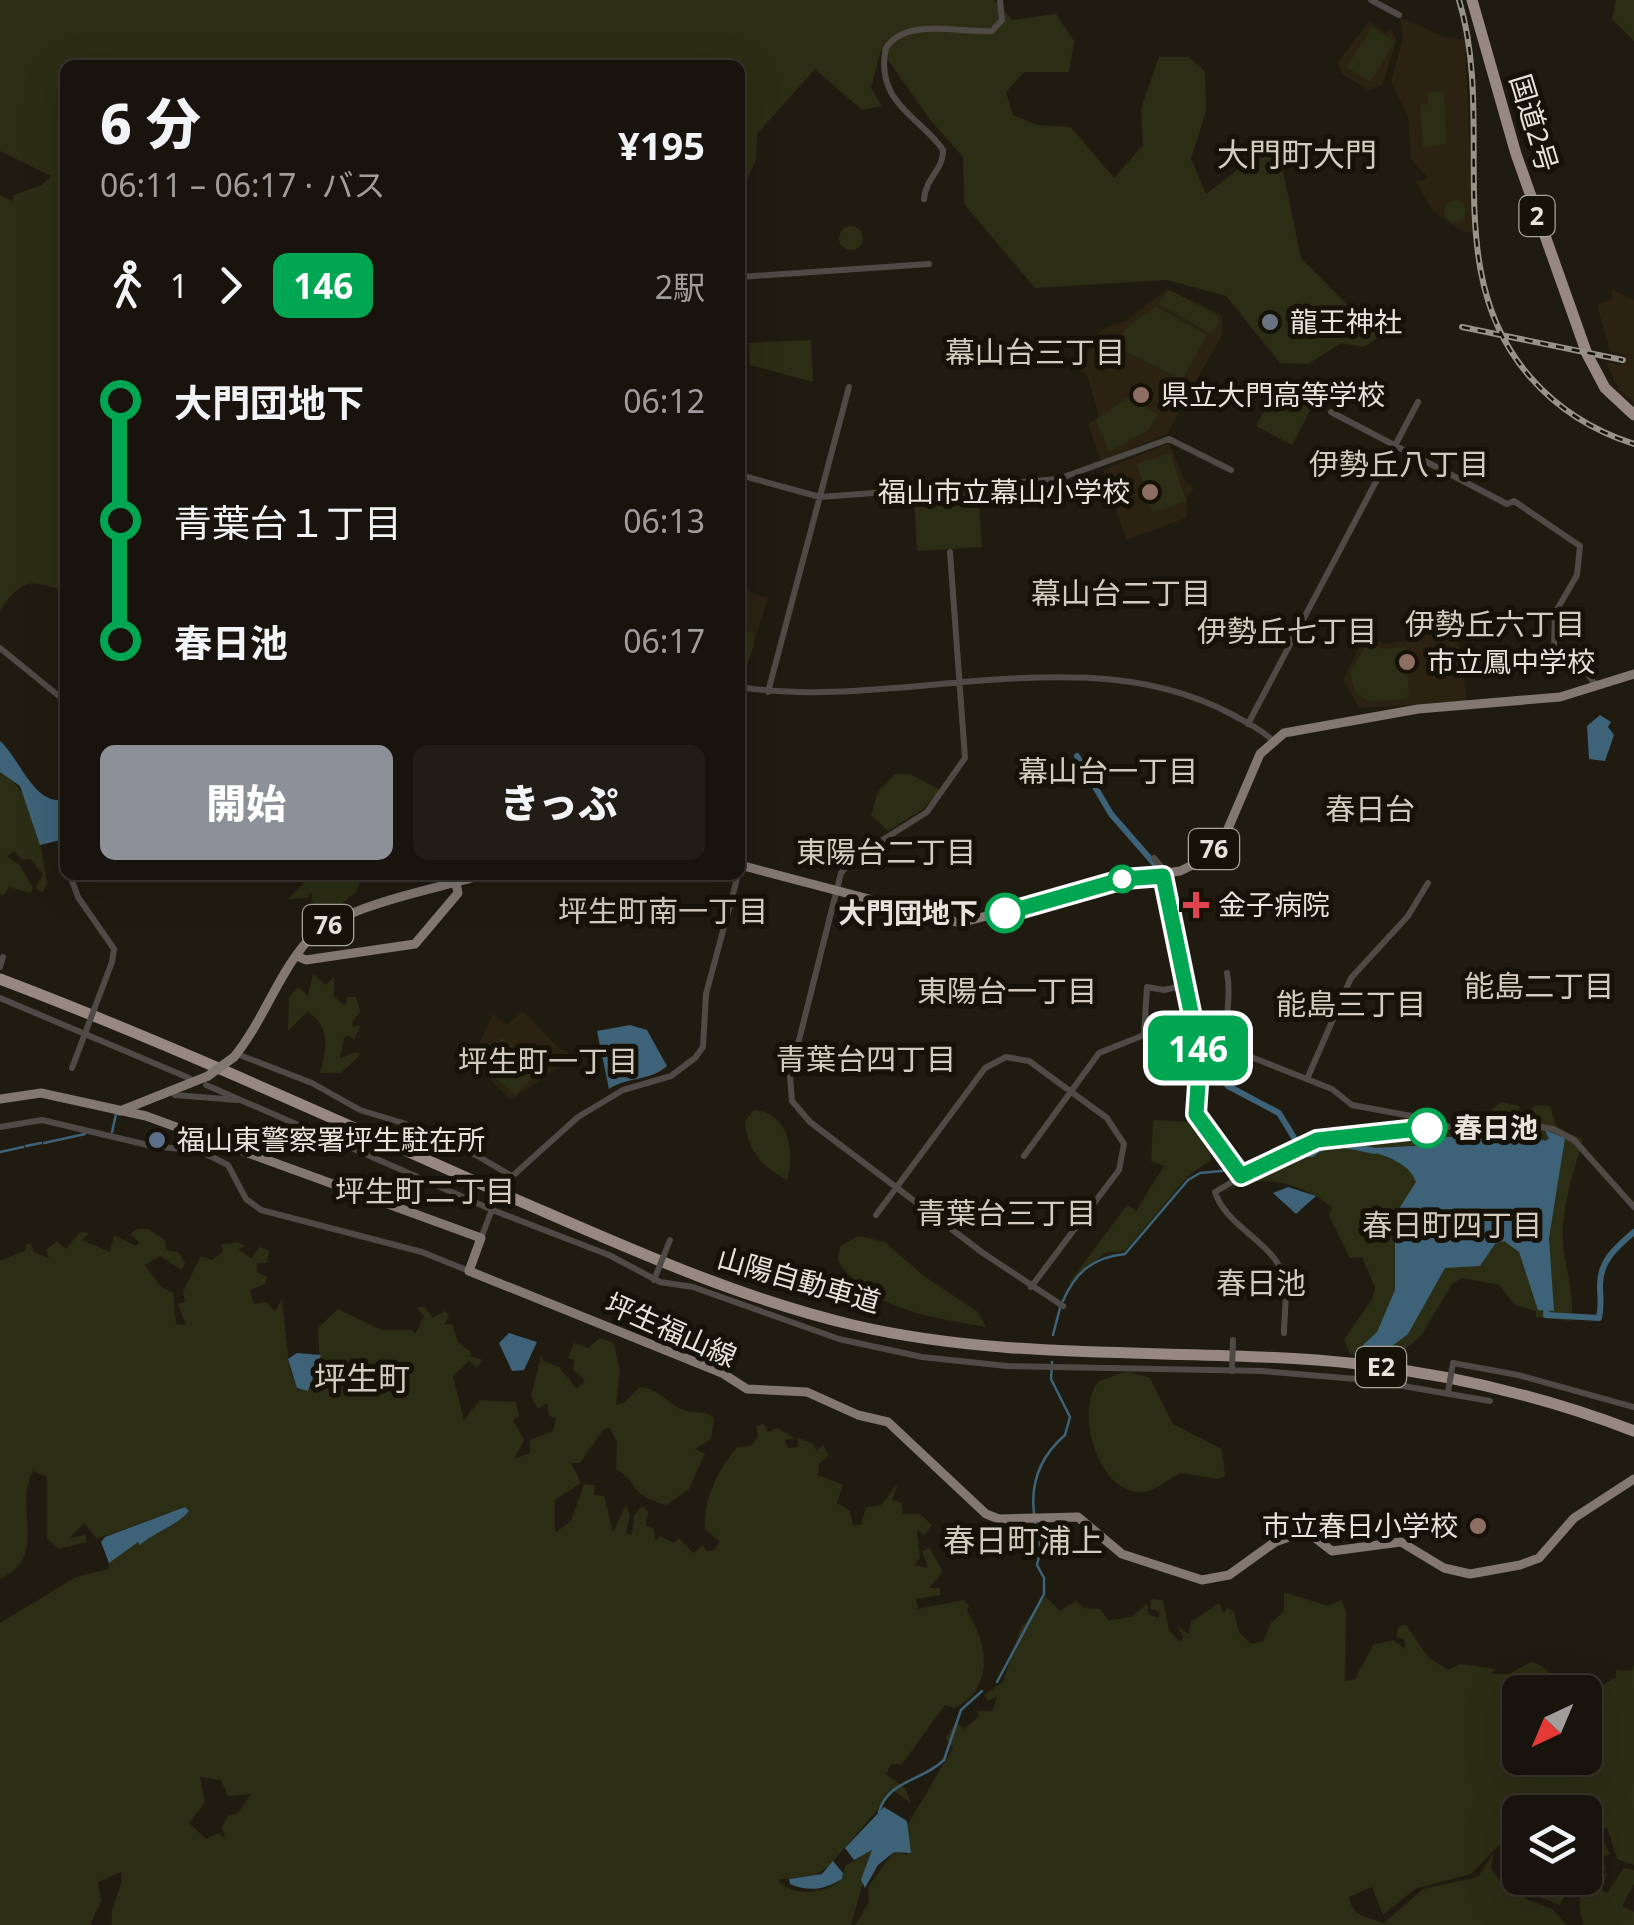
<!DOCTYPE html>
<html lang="ja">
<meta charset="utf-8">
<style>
body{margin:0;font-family:"Noto Sans","Noto Sans JP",sans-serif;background:#211d16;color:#f1f3f6;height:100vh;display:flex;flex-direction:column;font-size:38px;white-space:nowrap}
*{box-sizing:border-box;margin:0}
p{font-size:32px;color:#9f9e9d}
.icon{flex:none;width:55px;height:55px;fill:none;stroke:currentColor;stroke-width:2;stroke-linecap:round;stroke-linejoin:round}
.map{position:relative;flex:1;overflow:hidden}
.panel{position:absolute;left:60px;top:60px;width:685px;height:820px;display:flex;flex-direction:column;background:#18140d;border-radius:15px;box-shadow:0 10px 40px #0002,0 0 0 2px #36332e}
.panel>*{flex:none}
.badge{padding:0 20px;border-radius:15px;font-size:35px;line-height:65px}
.needle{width:65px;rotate:224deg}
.buttons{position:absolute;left:1502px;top:1675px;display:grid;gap:20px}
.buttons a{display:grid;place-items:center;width:100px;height:100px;border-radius:15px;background:#18140d;box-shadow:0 10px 40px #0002,0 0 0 2px #36332e;font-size:50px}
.map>.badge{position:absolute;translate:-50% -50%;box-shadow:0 0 0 5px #fff}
.legs{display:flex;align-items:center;gap:15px;height:110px;padding:0 40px;font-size:32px}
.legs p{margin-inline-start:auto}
.head{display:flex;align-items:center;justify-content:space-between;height:170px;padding:0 40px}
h1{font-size:55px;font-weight:800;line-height:75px}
.button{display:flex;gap:20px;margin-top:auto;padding:20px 40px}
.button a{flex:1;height:115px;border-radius:15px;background:#8c9099;color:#fff;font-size:40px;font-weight:800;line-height:115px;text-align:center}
.button a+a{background:#211d16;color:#f1f3f6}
ul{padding:0 40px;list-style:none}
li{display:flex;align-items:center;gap:35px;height:120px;font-size:38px}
li i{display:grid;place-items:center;width:15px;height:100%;margin:0 12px;background:currentColor}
li i::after{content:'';width:25px;height:25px;margin:-12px;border:8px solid;border-radius:50%;background:#18140d}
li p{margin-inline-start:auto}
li:first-child i{background:linear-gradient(#0000 50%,currentColor 0)}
li:last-child i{background:linear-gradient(currentColor 50%,#0000 0)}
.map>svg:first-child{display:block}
.built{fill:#2b2212}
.green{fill:#2b2e14;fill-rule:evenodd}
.water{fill:#3e6277}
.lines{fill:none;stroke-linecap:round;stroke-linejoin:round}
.stream{stroke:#3e6277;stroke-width:2.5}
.river{stroke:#3e6277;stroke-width:6}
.minor{stroke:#4f4a46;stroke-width:6}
.major{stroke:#827771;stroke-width:9}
.highway{stroke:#978982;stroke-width:11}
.rail-casing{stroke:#97938b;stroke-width:6}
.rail{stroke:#171208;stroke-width:2.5;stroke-dasharray:8;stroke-linecap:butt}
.minor-bridge{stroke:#4f4a46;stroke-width:6}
.major-bridge{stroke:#827771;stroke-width:9}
.line-1-casing{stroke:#fff;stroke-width:22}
.line-1{stroke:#00a651;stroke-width:15}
.worship-dot{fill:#6b7280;stroke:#171208;stroke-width:4}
.education-dot{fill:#8d6e63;stroke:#171208;stroke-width:4}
.stop-1-dot{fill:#fff;stroke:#00a651;stroke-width:5}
.health-dot{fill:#e0444e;stroke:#171208;stroke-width:4}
.service-dot{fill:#5c6f8a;stroke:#171208;stroke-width:4}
.labels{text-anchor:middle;stroke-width:10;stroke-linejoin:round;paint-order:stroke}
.shield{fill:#171208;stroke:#a9a49c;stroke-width:2.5}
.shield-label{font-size:25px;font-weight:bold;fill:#e7e3dc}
.street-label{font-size:28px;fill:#e7e3dc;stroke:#171208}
.poi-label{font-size:28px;fill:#e7e3dc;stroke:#171208;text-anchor:start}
.stop-label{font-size:28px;font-weight:bold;fill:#e7e3dc;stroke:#171208;text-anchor:end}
.neighbourhood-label{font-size:30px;fill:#d3cbbe;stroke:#171208}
.quarter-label{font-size:32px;fill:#d3cbbe;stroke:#171208}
</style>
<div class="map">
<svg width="1634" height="1925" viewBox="0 0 1634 1925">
<rect width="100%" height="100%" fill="#201b11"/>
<path class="built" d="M1400 17 1445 37 1465 40 1473 232H1463L1432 210 1416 182 1428 178 1411 159 1408 117 1391 81 1403 39Z
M1369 22 1386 34 1390 29 1397 40 1382 85 1368 90 1341 73 1338 62Z
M1167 289 1222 315 1223 333 1167 434 1101 461 1088 424 1099 416 1087 375 1077 370 1100 331 1126 320Z
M1612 289 1634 300V403L1620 391 1605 361 1621 366 1625 355 1610 351 1597 305 1612 299Z
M1169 443 1185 481 1194 488 1187 496 1186 518 1126 540 1103 470Z
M740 588 768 598 741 684 740 683Z
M1424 615 1442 638 1458 639 1467 701 1359 708 1343 679 1364 639 1368 635 1384 644 1409 640Z
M523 1011 560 1049 574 1056 511 1100 471 1061 493 1014 507 1025Z"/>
<path class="green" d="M0 0H994L1012 20 1056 14 1074 41 1069 72H1024L1006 92 1013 115 1037 125 1071 127 1114 178 1143 145 1141 108 1159 57H1189L1205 72 1206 111 1191 159 1206 194 1268 146 1282 166 1301 258 1379 337 1364 347 1341 343 1308 364 1280 363 1226 296 1167 280 1035 288 964 204 963 157 931 121 881 50 871 88 882 106 862 110 815 69 757 134 756 160 740 194V65H65V591C27 580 25 577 0 610V195L13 201 14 195 42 185 51 176 0 151Z
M1616 0H1634V41L1612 19Z
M1372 27 1395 42 1370 82 1347 67Z
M1444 91 1446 144 1423 148 1420 105 1428 104 1427 93Z
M1444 211a11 11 0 1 1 22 0a11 11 0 1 1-22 0Z
M839 238a12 12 0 1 1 24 0a12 12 0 1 1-24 0Z
M1169 290 1217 315 1219 322 1212 334 1158 304Z
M1155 306 1207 335 1182 380 1114 346 1123 331Z
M811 340 813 382 750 365 749 343Z
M1282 378 1320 392 1292 445 1256 426Z
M1129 396 1158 415 1148 430 1109 452 1096 420Z
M1165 455H1171L1186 501 1153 513 1137 464Z
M978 489 982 547 917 551 914 494Z
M740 629 752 632 754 645 741 681Z
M1368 641 1383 649 1405 647 1409 693 1404 699 1368 701 1355 691 1350 674Z
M0 772C37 793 41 847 47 884L43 892 35 889 43 874 30 859 23 860 14 851 7 856 20 866 33 888 31 893 9 887 3 896 0 893Z
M895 774H910L941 790 923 809 888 831 871 815 878 792Z
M312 875H355L360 882 356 892 328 915 312 901 311 891 308 898 288 899Z
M313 974 326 985 334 977V997L345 1005 348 997H356L360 1012 352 1023 353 1027 361 1025 354 1040 348 1035 344 1038 340 1058 356 1052 360 1055 341 1073H320C326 1052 332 1025 307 1012L288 1031 289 998 298 987 308 996Z
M502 1037 538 1072 515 1095 476 1061 482 1044H497Z
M1501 1102 1519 1106V1112L1524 1113 1537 1105 1550 1106 1556 1126 1583 1140C1574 1170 1563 1202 1563 1234 1562 1264 1576 1290 1571 1321L1536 1317V1311L1515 1305 1499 1285 1462 1278 1452 1284 1421 1336 1405 1349 1389 1358 1350 1354 1344 1339 1372 1300 1375 1287 1362 1257 1350 1258 1329 1215 1332 1208C1313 1189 1272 1175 1243 1184 1235 1187 1228 1191 1222 1192L1316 1144 1482 1127 1481 1119Z
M754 1110C790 1113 795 1153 787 1180 762 1168 747 1149 745 1121Z
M1153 1120 1188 1122 1210 1150 1211 1160 1188 1176 1125 1251 1105 1253 1068 1284 1127 1205 1136 1211 1164 1166 1151 1161Z
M138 1229H148L165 1240 166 1250 178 1252 185 1263 182 1270 160 1256 145 1265 161 1287 173 1293 176 1324 186 1325 178 1304 185 1302 183 1292 201 1256 212 1260 223 1252 221 1245 237 1242 246 1246 238 1249 251 1258 260 1247 269 1251 267 1263H257V1272L267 1277 265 1284 250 1290 254 1304 266 1302 275 1311 282 1299 289 1365 298 1391C324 1373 319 1355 318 1328L338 1309 382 1330H411L415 1334 424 1316 416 1307H425L433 1318 444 1311 449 1315 444 1325 452 1324 458 1342 472 1353 469 1356 483 1360 477 1367 469 1361 453 1376 464 1420 480 1400 516 1402 519 1416 513 1420 524 1440 514 1459 530 1453V1440L553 1431 556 1418 549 1416 547 1403 538 1409 531 1396 542 1353 543 1361 559 1367 577 1389 585 1380 573 1370 574 1360 568 1358 574 1343 588 1348 600 1338 614 1343 620 1371 616 1405 625 1402 640 1387C660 1389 666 1403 683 1410 694 1414 703 1409 714 1418L711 1439 695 1449 705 1454 689 1489 666 1505C626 1494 640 1482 616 1469L617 1442 610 1428 603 1430 580 1463H571L581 1483 555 1500V1533L571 1521 584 1484 595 1485 594 1495 604 1496 613 1532 626 1505 630 1516 626 1533 632 1535 634 1516 642 1506 648 1511 646 1526 654 1529 655 1541 660 1536 674 1543 679 1538 693 1553 703 1545 706 1551 714 1550 720 1542 705 1529C703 1499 718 1470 737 1447L751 1446 758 1437 756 1426 764 1424 768 1432 777 1428 795 1438 785 1440 788 1448 798 1447V1438L812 1443 817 1451 823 1445 829 1455 819 1464 818 1475 843 1485 837 1503 850 1511 853 1526 861 1524 866 1507 881 1505 898 1483 892 1500 902 1503 903 1514H920L932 1525 924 1535 917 1530 920 1558 914 1565 928 1568 922 1551 930 1548 943 1572 929 1588H940V1595L916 1599 918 1609 964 1600 969 1606 967 1611C988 1643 995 1688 955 1708L945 1705 902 1764H891L886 1774 905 1788 911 1803 894 1791 828 1867 815 1875 778 1880C792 1898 826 1894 842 1879L845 1866 872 1850 851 1925H112C108 1904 125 1889 121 1872L98 1882 101 1901 90 1925H0V1623L76 1577 109 1569V1563L138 1541 141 1544C156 1531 178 1526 189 1511L185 1507 97 1539 84 1523 70 1538 85 1535 87 1542 59 1549 47 1539V1477L33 1471C13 1508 50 1557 0 1579V1261L26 1250V1244L31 1243 33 1251 49 1259 46 1250 57 1241 66 1249 80 1232 89 1233 82 1240 110 1252 114 1235 136 1246 139 1242 130 1234ZM200 1777 221 1780 228 1796 251 1794 238 1813 228 1816 222 1827 225 1839 219 1833 206 1839 189 1823 205 1802Z
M858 1236 885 1242 924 1276 978 1312 986 1327C931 1317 872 1311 838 1261L840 1246Z
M1127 1371 1150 1378 1173 1424 1222 1449 1225 1476 1219 1479 1181 1473C1165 1480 1157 1493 1138 1492 1097 1490 1074 1409 1099 1381Z
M1284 1592 1328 1606 1341 1600 1346 1611 1345 1681 1355 1679 1373 1645 1393 1640 1405 1649 1404 1639 1396 1637 1399 1626 1406 1625 1429 1658 1448 1670 1460 1664 1495 1669 1491 1674H1509L1531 1662C1546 1665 1555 1678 1558 1692H1520V1758H1585C1585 1729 1583 1689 1616 1678V1670L1632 1671 1634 1664V1865L1617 1859 1607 1827 1600 1832 1585 1830V1812H1520V1837L1498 1846 1471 1874 1415 1889 1383 1915 1372 1887 1349 1897C1352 1917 1368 1917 1384 1923L1423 1889 1478 1877 1494 1852 1491 1869 1503 1885 1520 1868V1878H1565L1568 1888 1560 1905 1529 1893 1524 1898 1552 1909 1567 1925H855L869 1902 868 1887 894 1851 907 1855 908 1824 953 1748 946 1738 956 1722 964 1729 978 1717 977 1711H993L997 1696 988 1701 984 1695 1003 1682 1020 1630 1045 1596 1060 1611 1076 1601 1084 1608 1100 1609 1109 1621 1133 1616 1148 1603V1614L1159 1618V1611L1150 1609 1151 1599 1163 1600 1169 1630 1180 1642 1184 1637 1176 1626 1189 1634 1191 1622 1219 1603 1224 1613 1227 1608 1234 1611 1239 1632 1251 1644 1263 1641 1271 1623 1284 1611Z
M1585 1835 1603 1840 1610 1854 1599 1859 1607 1869 1585 1863Z
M1624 1868 1634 1870V1884L1622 1906 1634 1912V1925H1584C1575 1900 1579 1882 1607 1873L1602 1890 1607 1893Z"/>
<path class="water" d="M1600 715 1611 722 1608 727 1614 735 1605 761 1589 759 1587 726Z
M0 741C19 757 35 808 65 799L61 840 40 845 20 786 0 772Z
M630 1025 647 1030 667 1066C649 1082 628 1076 609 1089L597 1031Z
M1511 1124 1525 1126 1534 1137 1545 1141 1549 1139 1545 1130 1565 1138 1549 1238 1554 1311 1538 1310 1519 1252 1504 1241 1495 1244 1480 1266 1445 1268 1408 1334 1387 1350 1362 1346 1377 1332 1395 1290V1215L1416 1182C1411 1165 1386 1155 1369 1151L1371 1148 1434 1145 1437 1137H1467L1493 1130V1126Z
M1288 1187 1316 1196 1296 1214 1273 1193Z
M509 1333 537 1342 524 1370 512 1371 499 1343Z
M297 1353 321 1355 308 1391 297 1388 288 1359Z
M185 1507 189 1511C177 1526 156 1531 140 1545L138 1542 109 1563 101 1542 105 1537Z
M884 1807 907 1821 911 1853 894 1852 878 1865 865 1888 861 1880 872 1850 854 1860 845 1848Z
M833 1861 843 1873 842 1879C824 1890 809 1892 790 1884L789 1879 822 1874Z"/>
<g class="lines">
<path class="stream" d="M112 1132 116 1114
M44 1143 85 1134
M26 1146 41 1143
M0 1152 23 1147
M1240 1169 1297 1139
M1063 1301C1075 1272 1094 1257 1125 1254L1188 1180 1200 1173 1232 1170
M1053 1335 1060 1308
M1034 1513C1030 1480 1042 1455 1065 1435L1070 1417 1051 1379 1052 1362
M997 1682 1044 1594V1578L1037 1565 1040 1552 1035 1521
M879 1812C888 1780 923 1781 944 1760L961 1710 982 1691"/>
<path class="river" d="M1077 756 1111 814 1159 869
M1175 916 1209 1060 1228 1086 1279 1113 1304 1154H1312C1332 1137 1351 1147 1375 1151
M1547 1305 1546 1315 1599 1318C1602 1305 1600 1298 1600 1285 1600 1260 1617 1247 1634 1232"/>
<path class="minor" d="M1371 0 1399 15
M924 199C925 179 944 169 943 150 922 118 874 103 886 48 905 17 960 33 992 31L1002 20 1000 0
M740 277 929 264
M1331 412 1507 504 1514 501 1580 546 1577 575 1555 613 1554 646 1578 659 1596 686
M740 475 820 497 1035 481 1058 479 1169 439 1231 470
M950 552 965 758 927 812 854 858 841 873 790 1076 792 1101 810 1122 983 1253 1063 1306
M0 648 65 701
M740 687C895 712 1084 634 1233 715 1246 722 1261 729 1271 739
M768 692 849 387
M1248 724 1418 402
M1154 858 1163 869 1200 1057 1196 1114 1241 1176
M70 875 78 897 114 949 112 962
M0 967 3 957
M1227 973C1233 1002 1221 1019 1231 1049L1332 1089 1352 1105 1422 1118 1427 1128
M0 998 189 1078
M237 1054 312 1083 360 1110 403 1123 474 1154 512 1176
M1307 1079 1351 978 1408 916 1428 883
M206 1085 342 1144
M169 1090 175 1095 237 1100
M0 1127 42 1120 152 1146 200 1151 228 1165 246 1199 261 1210 422 1252 469 1271
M347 1146 488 1208
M1024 1156 1099 1053 1144 1035 1147 987 1164 990 1186 985
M508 1180 578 1117 623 1090 671 1076 695 1058 703 1047 706 994 738 875
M495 1211 609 1255 660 1282 693 1287 839 1339 922 1357 1007 1366 1262 1371 1368 1380 1490 1401
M876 1215 985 1068 1006 1057 1029 1061 1107 1118 1124 1144 1119 1170 1031 1287
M481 1238 493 1207
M1284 1333C1284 1315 1288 1294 1284 1277 1274 1242 1226 1227 1215 1192L1280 1154 1317 1139 1508 1121 1553 1129 1574 1140 1634 1207
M1453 1363 1518 1375 1634 1407"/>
<path class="major" d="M740 865 960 923 1125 879 1180 871 1199 862 1224 838 1260 754 1284 733 1418 709 1560 697 1634 674
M297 956 306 960 415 944 458 893 456 883
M234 1057C262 1023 276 979 304 945 340 904 430 891 482 875
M0 1099 41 1093 146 1116 481 1238 469 1271 722 1373 747 1389 807 1392 858 1415 888 1422 986 1514 999 1519 1078 1517 1122 1554 1202 1580 1229 1575 1275 1542 1306 1531 1332 1551 1401 1542 1444 1568 1470 1574 1520 1565 1539 1558 1574 1518 1634 1479
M120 1111 208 1076"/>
<path class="highway" d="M1472 0 1516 154 1587 354 1605 388 1634 415
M0 979C174 1045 344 1124 515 1199 626 1247 735 1297 853 1325 1020 1364 1190 1346 1359 1364 1452 1375 1546 1397 1634 1431"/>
<defs>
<path id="rail" d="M1459 0C1497 125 1437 272 1531 378 1559 410 1594 431 1634 444
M1462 327 1623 360"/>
</defs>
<use href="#rail" class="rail-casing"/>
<use href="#rail" class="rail"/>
<path class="minor-bridge" d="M72 1068 112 962
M494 1203 508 1180
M654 1280 670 1240
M1232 1371 1233 1340
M1448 1392 1453 1363"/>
<path class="major-bridge" d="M208 1076 234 1057"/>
</g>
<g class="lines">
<defs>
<path id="line-1" d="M1005 913 1124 879 1163 876 1200 1056 1196 1114 1241 1176 1317 1140 1427 1128"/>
</defs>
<use href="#line-1" class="line-1-casing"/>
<use href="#line-1" class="line-1"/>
</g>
<circle class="worship-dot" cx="1270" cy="322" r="10"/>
<g class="education-dot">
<circle cx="1141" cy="395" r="10"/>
<circle cx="1150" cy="492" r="10"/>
<circle cx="1407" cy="662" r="10"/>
<circle cx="1478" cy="1526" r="10"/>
</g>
<g class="stop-1-dot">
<circle cx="1122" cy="879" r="12"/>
<circle cx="1005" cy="913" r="18"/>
<circle cx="1427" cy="1128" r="18"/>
</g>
<path class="health-dot" d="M1191 890h10v10h10v10h-10v10h-10v-10h-10v-10h10z"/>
<circle class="service-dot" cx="157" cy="1140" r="10"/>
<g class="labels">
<g class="shield">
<rect x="1519.5" y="196" width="35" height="40" rx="8"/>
<rect x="1189" y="829" width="50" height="40" rx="8"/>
<rect x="303" y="905" width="50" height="40" rx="8"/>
<rect x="1356" y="1347" width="50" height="40" rx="8"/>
</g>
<g class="shield-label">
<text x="1537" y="225">2</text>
<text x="1214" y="858">76</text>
<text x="328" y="934">76</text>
<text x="1381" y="1376">E2</text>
</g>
<g class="street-label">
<text transform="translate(1534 123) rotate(73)" y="10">国道2号</text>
<text transform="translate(799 1280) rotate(16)" y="10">山陽自動車道</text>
<text transform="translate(671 1330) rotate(24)" y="10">坪生福山線</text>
</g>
<g class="poi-label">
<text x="1290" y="332">龍王神社</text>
<text x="1161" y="405">県立大門高等学校</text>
<text x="1130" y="502" text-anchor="end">福山市立幕山小学校</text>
<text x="1427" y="672">市立鳳中学校</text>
<text x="1218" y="915">金子病院</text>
<text x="177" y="1150">福山東警察署坪生駐在所</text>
<text x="1458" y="1536" text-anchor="end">市立春日小学校</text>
</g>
<g class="stop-label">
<text x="978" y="923">大門団地下</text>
<text x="1454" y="1138" text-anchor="start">春日池</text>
</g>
<g class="neighbourhood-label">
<text x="1035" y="363">幕山台三丁目</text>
<text x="1399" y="475">伊勢丘八丁目</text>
<text x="1121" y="604">幕山台二丁目</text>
<text x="1495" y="635">伊勢丘六丁目</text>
<text x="1287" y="642">伊勢丘七丁目</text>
<text x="1108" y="782">幕山台一丁目</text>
<text x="1370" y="820">春日台</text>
<text x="886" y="863">東陽台二丁目</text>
<text x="663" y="922">坪生町南一丁目</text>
<text x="1539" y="997">能島二丁目</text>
<text x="1007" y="1002">東陽台一丁目</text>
<text x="1351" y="1015">能島三丁目</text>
<text x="866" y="1070">青葉台四丁目</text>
<text x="548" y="1072">坪生町一丁目</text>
<text x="425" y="1202">坪生町二丁目</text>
<text x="1006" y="1224">青葉台三丁目</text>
<text x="1452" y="1236">春日町四丁目</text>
<text x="1261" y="1294">春日池</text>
</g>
<g class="quarter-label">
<text x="1297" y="166">大門町大門</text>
<text x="362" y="1390">坪生町</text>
<text x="1023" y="1552">春日町浦上</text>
</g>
</g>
</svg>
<div class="buttons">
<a><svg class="needle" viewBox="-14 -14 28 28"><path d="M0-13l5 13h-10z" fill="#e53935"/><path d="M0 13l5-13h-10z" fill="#9f9e9d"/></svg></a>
<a><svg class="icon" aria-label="layers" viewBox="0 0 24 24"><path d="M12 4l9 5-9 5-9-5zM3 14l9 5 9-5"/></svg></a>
</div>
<b class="badge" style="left:1198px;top:1048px;background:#00a651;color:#fff">146</b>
<section class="panel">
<div class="head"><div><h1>6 分</h1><p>06:11 – 06:17 · バス</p></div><b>¥195</b></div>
<div class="legs"><svg class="icon" aria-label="walk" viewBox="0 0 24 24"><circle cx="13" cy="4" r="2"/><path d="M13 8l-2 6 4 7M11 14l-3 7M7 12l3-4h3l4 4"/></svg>1<svg class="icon" aria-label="forward" viewBox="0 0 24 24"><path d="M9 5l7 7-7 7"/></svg><b class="badge" style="background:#00a651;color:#fff">146</b><p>2駅</p></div>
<ul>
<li><i style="color:#00a651"></i><b>大門団地下</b><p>06:12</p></li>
<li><i style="color:#00a651"></i><span>青葉台１丁目</span><p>06:13</p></li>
<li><i style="color:#00a651"></i><b>春日池</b><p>06:17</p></li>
</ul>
<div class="button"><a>開始</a><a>きっぷ</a></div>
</section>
</div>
